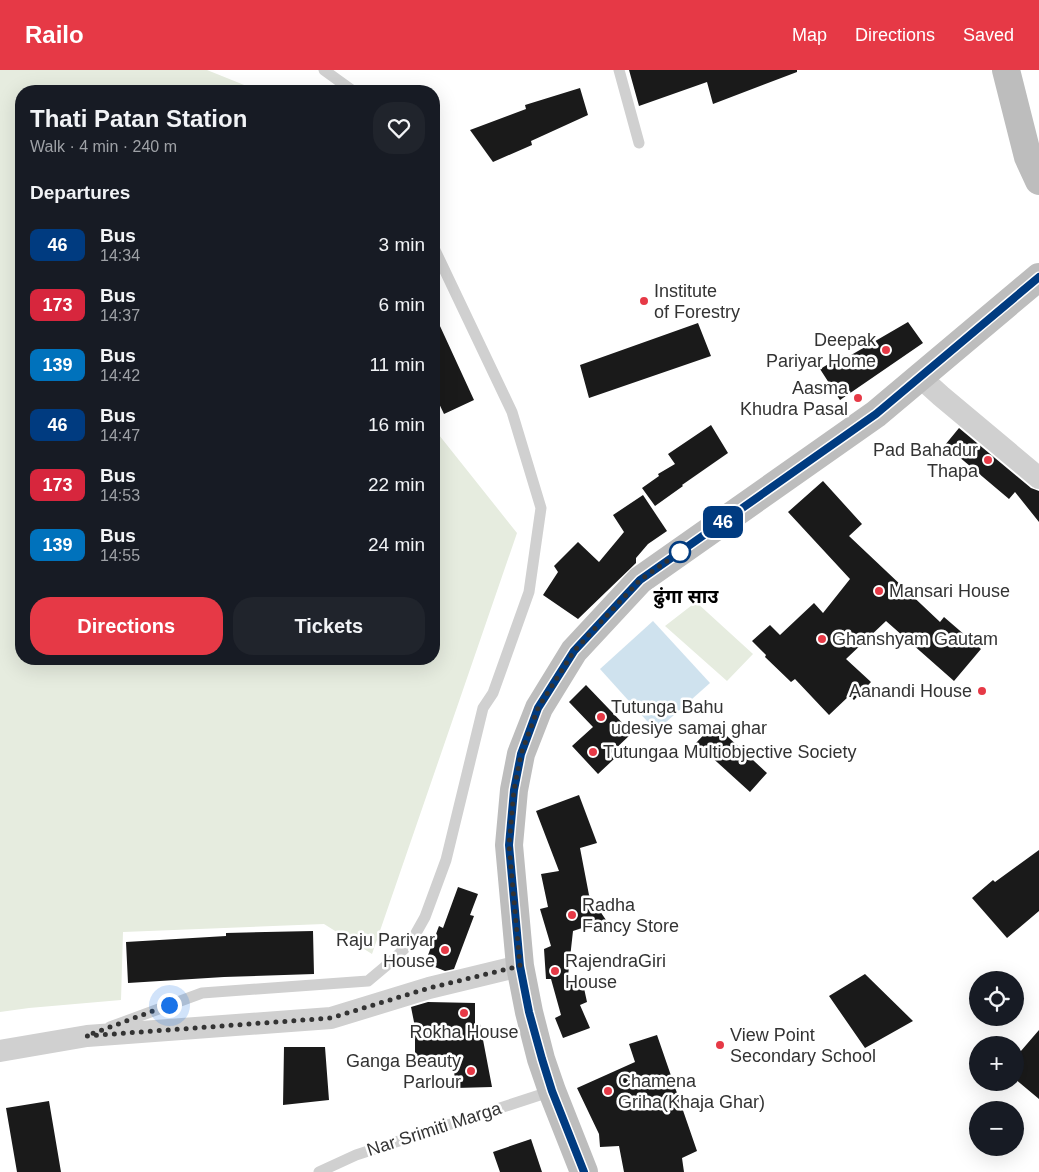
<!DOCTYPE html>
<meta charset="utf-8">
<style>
body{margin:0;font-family:Arial,"Noto Sans Devanagari",sans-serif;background:#20242c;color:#f1f3f6;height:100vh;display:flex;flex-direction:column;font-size:19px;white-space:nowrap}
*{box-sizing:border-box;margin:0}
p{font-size:16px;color:#9ea1a6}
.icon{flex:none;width:28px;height:28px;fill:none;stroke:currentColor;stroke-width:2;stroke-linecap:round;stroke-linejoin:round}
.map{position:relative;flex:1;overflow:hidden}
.sheet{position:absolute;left:15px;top:15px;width:425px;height:580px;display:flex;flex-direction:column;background:#171b24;border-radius:20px;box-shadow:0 5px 20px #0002}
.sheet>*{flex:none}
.badge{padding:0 10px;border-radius:8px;font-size:18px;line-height:32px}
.controls{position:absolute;left:969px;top:901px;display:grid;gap:10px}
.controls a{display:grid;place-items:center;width:55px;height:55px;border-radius:50%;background:#171b24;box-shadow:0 5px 20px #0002;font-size:25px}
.you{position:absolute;width:25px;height:25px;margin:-12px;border:4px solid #fff;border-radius:50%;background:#1a73e8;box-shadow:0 0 0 8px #1a73e833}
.map>.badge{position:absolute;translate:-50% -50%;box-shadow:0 0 0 2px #fff}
h2{padding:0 15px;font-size:19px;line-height:45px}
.round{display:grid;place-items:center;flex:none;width:52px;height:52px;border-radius:20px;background:#20242c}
.summary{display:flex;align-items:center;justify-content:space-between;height:85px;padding:0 15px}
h1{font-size:24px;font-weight:800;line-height:38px}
.cta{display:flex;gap:10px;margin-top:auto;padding:10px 15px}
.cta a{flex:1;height:58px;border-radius:20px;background:#e63946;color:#fff;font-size:20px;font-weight:800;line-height:58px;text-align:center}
.cta a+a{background:#20242c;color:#f1f3f6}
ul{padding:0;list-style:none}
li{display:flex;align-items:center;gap:15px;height:60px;padding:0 15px}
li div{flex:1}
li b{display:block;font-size:19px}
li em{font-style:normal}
li .badge{min-width:55px;font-weight:700;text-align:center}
header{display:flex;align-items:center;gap:30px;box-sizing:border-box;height:70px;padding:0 25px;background:#e63946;color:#fff}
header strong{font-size:24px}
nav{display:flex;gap:28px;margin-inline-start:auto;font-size:18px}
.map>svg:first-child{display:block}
.green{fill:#e6ecdf}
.water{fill:#cfe2ee}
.building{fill:#1a1a1a}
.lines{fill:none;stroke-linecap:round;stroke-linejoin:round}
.service{stroke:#d0d0d0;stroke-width:11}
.minor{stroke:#d0d0d0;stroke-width:22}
.secondary{stroke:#bdbdbd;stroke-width:28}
.line-casing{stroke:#fff;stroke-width:11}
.line{stroke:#003b80;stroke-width:8}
.walk{stroke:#333;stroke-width:5;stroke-dasharray:0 9}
.poi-dot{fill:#e63946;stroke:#fff;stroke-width:2}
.stop-dot{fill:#fff;stroke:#003b80;stroke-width:2.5}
.labels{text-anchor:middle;stroke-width:5;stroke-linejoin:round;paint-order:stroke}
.poi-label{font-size:18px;fill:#333;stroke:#fff;text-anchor:start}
.street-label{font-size:18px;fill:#333;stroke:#fff}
.neighbourhood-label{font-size:19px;font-weight:bold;fill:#000;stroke:#fff}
</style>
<header>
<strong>Railo</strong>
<nav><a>Map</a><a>Directions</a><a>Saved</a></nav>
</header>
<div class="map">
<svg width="1039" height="1102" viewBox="0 0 1039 1102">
<rect width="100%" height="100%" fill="#fff"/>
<path class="green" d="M0 0H207L259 21H21V589H434V350L439 365 517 463 372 884 324 854 123 862 121 930 29 938 0 942Z
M696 532 753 584 727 611 665 556Z"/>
<path class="water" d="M653 551 710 613 656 661 600 599Z"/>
<path class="building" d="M629 0H797V2L713 34 707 12 639 36Z
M580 18 588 45 531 71 532 75 493 92 470 60 526 39 525 35Z
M434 243 474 330 444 344 434 323Z
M908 252 923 273 840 330 820 299 844 285 846 288Z
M698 253 711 286 589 328 580 295Z
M711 355 728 383 682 415 683 416 655 436 642 418 659 406 658 404 675 394 668 384Z
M959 358 1031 418 1039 421V452L1015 422 1009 429 945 375Z
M823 411 862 454 849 466 940 552 944 547 981 579 954 611 886 551 846 589 871 612 854 630 849 626 829 645 795 609 791 612 765 587 766 585 752 571 770 555 780 565 814 533 823 543 850 509 788 442Z
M643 425 667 461 648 474 636 488V493L578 549 543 525 558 502 554 496 578 472 599 492 624 462 613 445Z
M586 615 632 663 610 684 614 689 598 704 572 676 593 657 569 632Z
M714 654 767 703 750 722 696 673Z
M579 725 597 773 580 778 589 825 606 850 573 861 568 906 570 912 582 909 587 932 580 935 590 958 563 968 555 948 561 945 551 909H546L544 879 551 876 540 839 548 837 541 804 559 801 536 741Z
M1039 780V841L1007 868 972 828 993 810 995 812Z
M458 817 478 824 470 845 474 846 454 899 445 901 425 893 439 856 443 858Z
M313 861 314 904 224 907 128 913 126 872 226 866V863Z
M865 904 913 951 865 978 829 926Z
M428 932 475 933V954H480L492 1017 456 1018 452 985 415 986V957L411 937Z
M1039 960V1029L1015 1009V988Z
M657 965 697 1081 682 1088 684 1102H624L619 1076 600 1077 599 1064 577 1018 635 992 629 974Z
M284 977H325L329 1030 283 1035Z
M49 1031 61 1102H17L6 1038Z
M531 1069 542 1102H500L493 1082Z"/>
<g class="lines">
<path class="service" d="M324 0 353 21
M619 0 639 73
M110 957 202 923 368 911 393 890 411 872 425 847 446 790 483 638 493 623 529 522 541 438 512 342 434 178
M319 1102 356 1085 552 1021"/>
<path class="minor" d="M920 307 941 326 1039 408
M0 981 87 966 331 948 429 918 520 896"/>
<path class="secondary" d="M1006 0 1028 87 1039 111
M584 1102 552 1021 541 989 529 942 520 896 509 775 514 720 521 684 539 638 574 581 640 510 876 344 1039 207"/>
</g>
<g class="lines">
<defs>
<path id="line" d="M584 1102 552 1021 542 989 529 942 520 896 509 775 514 720 521 684 538 638 574 581 640 510 876 344 1039 207"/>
</defs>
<use href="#line" class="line-casing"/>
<use href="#line" class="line"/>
<path class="walk" d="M169 935 86 966 331 948 429 918 520 896 509 775 514 720 521 684 538 638 574 581 640 510 687 477 680 482"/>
</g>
<g class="poi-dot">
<circle cx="644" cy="231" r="5"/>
<circle cx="886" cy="280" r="5"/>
<circle cx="858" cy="328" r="5"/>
<circle cx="988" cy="390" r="5"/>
<circle cx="879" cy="521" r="5"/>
<circle cx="822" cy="569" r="5"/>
<circle cx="982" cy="621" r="5"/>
<circle cx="601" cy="647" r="5"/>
<circle cx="593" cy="682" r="5"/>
<circle cx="572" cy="845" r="5"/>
<circle cx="445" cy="880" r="5"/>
<circle cx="555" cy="901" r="5"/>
<circle cx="464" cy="943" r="5"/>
<circle cx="720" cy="975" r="5"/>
<circle cx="471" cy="1001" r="5"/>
<circle cx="608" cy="1021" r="5"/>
</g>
<circle class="stop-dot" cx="680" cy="482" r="10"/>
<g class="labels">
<g class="poi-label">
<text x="654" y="227">Institute<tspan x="654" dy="21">of Forestry</tspan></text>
<text x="876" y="276" text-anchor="end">Deepak<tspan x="876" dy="21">Pariyar Home</tspan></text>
<text x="848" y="324" text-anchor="end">Aasma<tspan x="848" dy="21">Khudra Pasal</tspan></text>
<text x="978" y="386" text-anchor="end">Pad Bahadur<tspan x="978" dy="21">Thapa</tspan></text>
<text x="889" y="527">Mansari House</text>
<text x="832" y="575">Ghanshyam Gautam</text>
<text x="972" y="627" text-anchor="end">Aanandi House</text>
<text x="611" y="643">Tutunga Bahu<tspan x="611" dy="21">udesiye samaj ghar</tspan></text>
<text x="603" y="688">Tutungaa Multiobjective Society</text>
<text x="582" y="841">Radha<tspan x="582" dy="21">Fancy Store</tspan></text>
<text x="435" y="876" text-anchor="end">Raju Pariyar<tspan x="435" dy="21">House</tspan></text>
<text x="565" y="897">RajendraGiri<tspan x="565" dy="21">House</tspan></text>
<text x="464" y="968" text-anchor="middle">Rokha House</text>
<text x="730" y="971">View Point<tspan x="730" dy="21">Secondary School</tspan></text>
<text x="461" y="997" text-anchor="end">Ganga Beauty<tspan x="461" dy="21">Parlour</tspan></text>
<text x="618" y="1017">Chamena<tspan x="618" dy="21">Griha(Khaja Ghar)</tspan></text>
</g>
<g class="street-label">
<text transform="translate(434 1059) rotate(-18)" y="6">Nar Srimiti Marga</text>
</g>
<g class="neighbourhood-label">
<text x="686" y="533">ढुंगा साउ</text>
</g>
</g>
</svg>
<div class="controls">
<a><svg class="icon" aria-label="locate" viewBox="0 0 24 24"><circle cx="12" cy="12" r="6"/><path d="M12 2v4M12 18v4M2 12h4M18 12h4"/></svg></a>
<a>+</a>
<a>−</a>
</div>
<div class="you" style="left:169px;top:935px"></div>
<b class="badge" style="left:723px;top:452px;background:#003b80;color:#fff">46</b>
<section class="sheet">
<div class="summary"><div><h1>Thati Patan Station</h1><p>Walk · 4 min · 240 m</p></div><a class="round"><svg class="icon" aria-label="heart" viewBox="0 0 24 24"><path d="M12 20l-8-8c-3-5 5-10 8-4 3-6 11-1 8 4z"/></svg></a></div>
<h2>Departures</h2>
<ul>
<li><span class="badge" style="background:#003b80;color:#fff">46</span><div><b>Bus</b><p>14:34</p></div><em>3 min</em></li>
<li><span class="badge" style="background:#d7263d;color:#fff">173</span><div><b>Bus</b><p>14:37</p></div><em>6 min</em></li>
<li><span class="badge" style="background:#0072bc;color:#fff">139</span><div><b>Bus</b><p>14:42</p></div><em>11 min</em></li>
<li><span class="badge" style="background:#003b80;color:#fff">46</span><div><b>Bus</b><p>14:47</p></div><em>16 min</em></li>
<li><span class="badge" style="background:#d7263d;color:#fff">173</span><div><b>Bus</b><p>14:53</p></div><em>22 min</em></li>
<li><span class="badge" style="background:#0072bc;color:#fff">139</span><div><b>Bus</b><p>14:55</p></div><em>24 min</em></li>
</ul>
<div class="cta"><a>Directions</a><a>Tickets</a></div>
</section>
</div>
